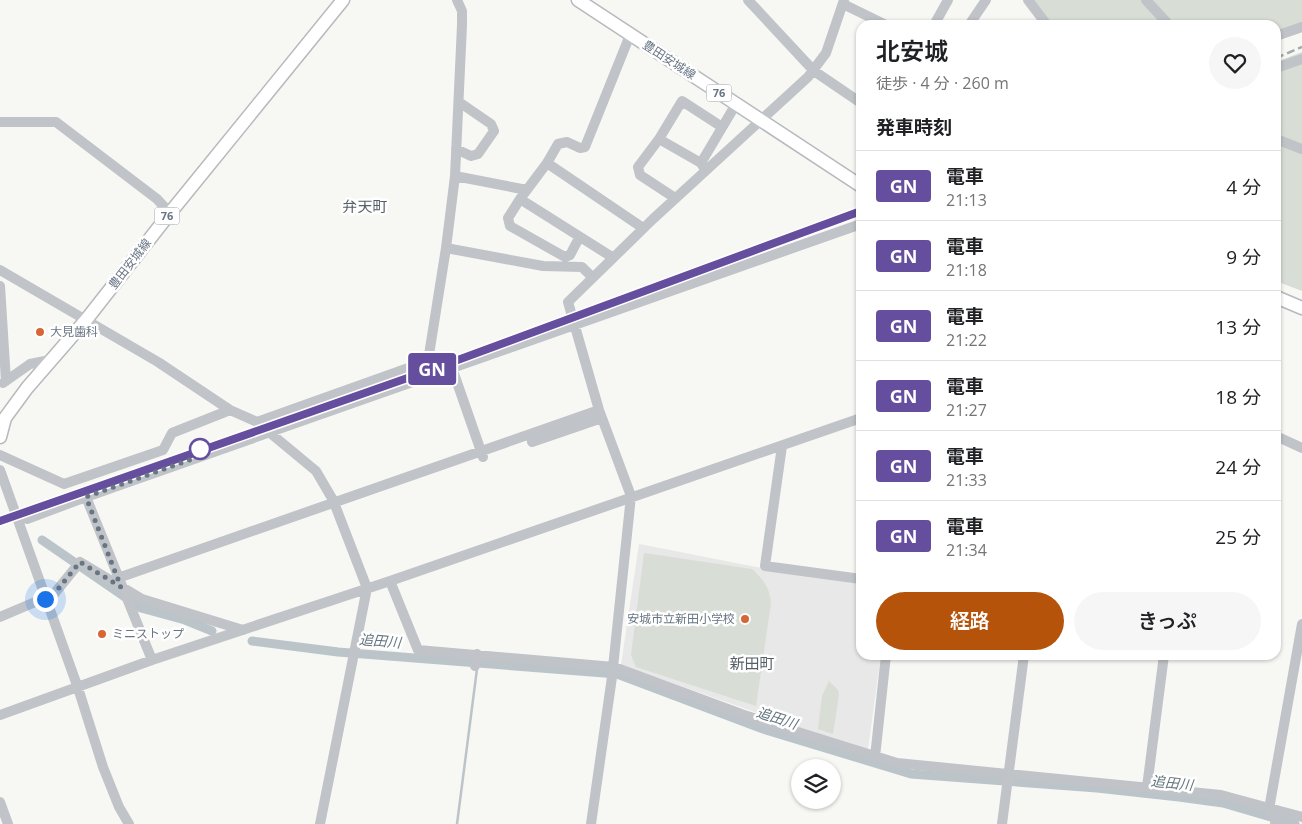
<!DOCTYPE html>
<html lang="ja">
<meta charset="utf-8">
<style>
body{margin:0;font-family:"Open Sans","Noto Sans JP",sans-serif;background:#f6f6f6;color:#202124;height:100vh;display:flex;flex-direction:column;font-size:19px;white-space:nowrap}
*{box-sizing:border-box;margin:0}
p{font-size:16px;color:#757577}
.icon{flex:none;width:28px;height:28px;fill:none;stroke:currentColor;stroke-width:2;stroke-linecap:round;stroke-linejoin:round}
.map{position:relative;flex:1;overflow:hidden}
.details{position:absolute;left:856px;top:20px;width:425px;height:640px;display:flex;flex-direction:column;background:#fff;border-radius:15px;box-shadow:0 1px 4px #0004}
.details>*{flex:none}
.badge{padding:0 10px;border-radius:4px;font-size:18px;line-height:32px}
.tools{position:absolute;left:791px;top:759px;display:grid;gap:10px}
.tools a{display:grid;place-items:center;width:50px;height:50px;border-radius:50%;background:#fff;box-shadow:0 1px 4px #0004;font-size:25px}
.you{position:absolute;width:25px;height:25px;margin:-12px;border:4px solid #fff;border-radius:50%;background:#1a73e8;box-shadow:0 0 0 8px #1a73e833}
.map>.badge{position:absolute;translate:-50% -50%;box-shadow:0 0 0 2px #fff}
h2{padding:0 20px;font-size:19px;line-height:45px}
.round{display:grid;place-items:center;flex:none;width:52px;height:52px;border-radius:26px;background:#f6f6f6}
.overview{display:flex;align-items:center;justify-content:space-between;height:85px;padding:0 20px}
h1{font-size:24px;font-weight:600;line-height:38px}
.button{display:flex;gap:10px;margin-top:auto;padding:10px 20px}
.button a{flex:1;height:58px;border-radius:30px;background:#b45309;color:#fff;font-size:20px;font-weight:600;line-height:58px;text-align:center}
.button a+a{background:#f6f6f6;color:#202124}
ul{padding:0;list-style:none}
li{display:flex;align-items:center;gap:15px;height:70px;padding:0 20px;border-top:1px solid #e0e0e0}
li div{flex:1}
li b{display:block;font-size:19px}
li em{font-style:normal}
li .badge{min-width:55px;font-weight:700;text-align:center}
.map>svg:first-child{display:block}
.built{fill:#e7e8e7}
.green{fill:#d8ddd5}
.lines{fill:none;stroke-linecap:round;stroke-linejoin:round}
.stream{stroke:#bbc4c9;stroke-width:2.5}
.canal{stroke:#bbc4c9;stroke-width:9}
.major-casing{stroke:#b6b9bd;stroke-width:15}
.minor{stroke:#c0c3c7;stroke-width:10}
.major{stroke:#fff;stroke-width:12}
.rail{stroke:#a4a8ae;stroke-width:2.5;stroke-dasharray:8 4;stroke-linecap:butt}
.line-casing{stroke:#fff;stroke-width:11}
.line{stroke:#654e9e;stroke-width:8}
.walk{stroke:#687583;stroke-width:5;stroke-dasharray:0 9}
.poi-dot{fill:#d66635;stroke:#fff;stroke-width:2}
.stop-dot{fill:#fff;stroke:#654e9e;stroke-width:2.5}
.labels{text-anchor:middle;stroke-width:5;stroke-linejoin:round;paint-order:stroke}
.shield{fill:#fff;stroke:#959ea8;stroke-width:1}
.shield-label{font-size:11px;font-weight:bold;fill:#687583}
.street-label{font-size:12px;fill:#687583;stroke:#fff}
.poi-label{font-size:12px;fill:#687583;stroke:#fff;text-anchor:start}
.water-label{font-size:14px;font-style:italic;fill:#64767f;stroke:#fff}
.quarter-label{font-size:15px;fill:#555f68;stroke:#fff}
</style>
<div class="map">
<svg width="1302" height="824" viewBox="0 0 1302 824">
<rect width="100%" height="100%" fill="#f7f7f4"/>
<path class="built" d="M639 544 767 569 861 583V655H881L868 749 795 726 621 665Z"/>
<path class="green" d="M1031 0H1302V25L1276 35V25H1050Z
M1302 52V291L1276 281V62Z
M644 553 752 569C763 579 770 588 771 603L756 706 636 667 631 655Z
M829 681 838 690 839 695 833 734 818 729 822 696Z"/>
<g class="lines">
<path class="stream" d="M457 824 477 669"/>
<path class="canal" d="M42 540 141 608 185 620 212 631
M252 641 338 652 617 674 763 729 911 774 1097 788 1179 797 1223 803 1295 824"/>
<defs>
<path id="major" d="M578 0 861 186
M1276 297 1302 308
M0 437 5 418 27 388 86 320 170 213 343 0"/>
</defs>
<use href="#major" class="major-casing"/>
<path class="minor" d="M748 0 814 71 861 103
M1028 0 1047 25
M1146 0 1169 25
M843 4 886 25
M934 25 948 0
M969 25 986 0
M1276 36 1302 27
M1276 68 1302 59
M0 122H56L157 199 170 213
M659 139 638 167 640 175 675 198
M1276 139 1302 149
M456 149 471 156 478 154 494 131 491 124 459 102
M547 163 558 144 567 142 580 148 585 147 630 35
M701 163 659 139 682 101 722 127
M704 168 701 163 736 104
M455 176 527 190
M520 199 508 218 510 226 565 257 570 255 579 238
M446 248 543 266 582 267 592 277
M612 257 520 199 547 163 643 228
M0 270 158 362 230 410 257 422 316 471 333 500 367 588 320 824
M0 286 6 381
M452 368 483 457
M3 383 30 364 50 360
M257 422 428 361 446 248 455 176 462 25V11L457 0
M1276 436 1302 448
M532 442 602 418
M782 446 765 566 861 579
M0 455 64 484 163 450 172 433 230 410
M0 470 78 688 103 767 119 807 129 824
M86 497 861 224
M27 519 86 497 152 660
M118 578 599 410
M390 581 418 650 614 667 744 715 897 763 1221 795 1302 817
M0 617 54 594 80 562 142 599 243 630
M475 666 477 654
M0 715 152 660 390 581 861 418
M875 757 886 655
M1147 787 1164 655
M0 802 8 824
M1269 809 1302 624
M1269 809 1276 816 1275 824
M591 824 612 677 631 496 599 410 568 302 653 219 808 77 826 53 844 0
M1002 824 1024 655"/>
<use href="#major" class="major"/>
<path class="rail" d="M1276 58 1302 47
M0 521 435 368 861 211"/>
</g>
<g class="lines">
<defs>
<path id="line" d="M0 521 436 368 861 211"/>
</defs>
<use href="#line" class="line-casing"/>
<use href="#line" class="line"/>
<path class="walk" d="M45 599 54 594 80 562 121 587 86 497 195 458 200 449"/>
</g>
<g class="poi-dot">
<circle cx="40" cy="332" r="5"/>
<circle cx="745" cy="619" r="5"/>
<circle cx="102" cy="634" r="5"/>
</g>
<circle class="stop-dot" cx="200" cy="449" r="10"/>
<g class="labels">
<g class="shield">
<rect x="706.5" y="84.5" width="25" height="17" rx="4"/>
<rect x="154.5" y="207.5" width="25" height="17" rx="4"/>
</g>
<g class="shield-label">
<text x="719" y="97">76</text>
<text x="167" y="220">76</text>
</g>
<g class="street-label">
<text transform="translate(669 60) rotate(33)" y="4">豊田安城線</text>
<text transform="translate(130 264) rotate(-52)" y="4">豊田安城線</text>
</g>
<g class="poi-label">
<text x="50" y="336">大見歯科</text>
<text x="735" y="623" text-anchor="end">安城市立新田小学校</text>
<text x="112" y="638">ミニストップ</text>
</g>
<g class="water-label">
<text transform="translate(380 641) rotate(5)" y="5">追田川</text>
<text transform="translate(777 718) rotate(18)" y="5">追田川</text>
<text transform="translate(1172 783) rotate(6)" y="5">追田川</text>
</g>
<g class="quarter-label">
<text x="365" y="212">弁天町</text>
<text x="752" y="669">新田町</text>
</g>
</g>
</svg>
<div class="tools">
<a><svg class="icon" aria-label="layers" viewBox="0 0 24 24"><path d="M12 4l9 5-9 5-9-5zM3 14l9 5 9-5"/></svg></a>
</div>
<div class="you" style="left:45px;top:599px"></div>
<b class="badge" style="left:432px;top:369px;background:#654e9e;color:#fff">GN</b>
<section class="details">
<div class="overview"><div><h1>北安城</h1><p>徒歩 · 4 分 · 260 m</p></div><a class="round"><svg class="icon" aria-label="heart" viewBox="0 0 24 24"><path d="M12 20l-8-8c-3-5 5-10 8-4 3-6 11-1 8 4z"/></svg></a></div>
<h2>発車時刻</h2>
<ul>
<li><span class="badge" style="background:#654e9e;color:#fff">GN</span><div><b>電車</b><p>21:13</p></div><em>4 分</em></li>
<li><span class="badge" style="background:#654e9e;color:#fff">GN</span><div><b>電車</b><p>21:18</p></div><em>9 分</em></li>
<li><span class="badge" style="background:#654e9e;color:#fff">GN</span><div><b>電車</b><p>21:22</p></div><em>13 分</em></li>
<li><span class="badge" style="background:#654e9e;color:#fff">GN</span><div><b>電車</b><p>21:27</p></div><em>18 分</em></li>
<li><span class="badge" style="background:#654e9e;color:#fff">GN</span><div><b>電車</b><p>21:33</p></div><em>24 分</em></li>
<li><span class="badge" style="background:#654e9e;color:#fff">GN</span><div><b>電車</b><p>21:34</p></div><em>25 分</em></li>
</ul>
<div class="button"><a>経路</a><a>きっぷ</a></div>
</section>
</div>
